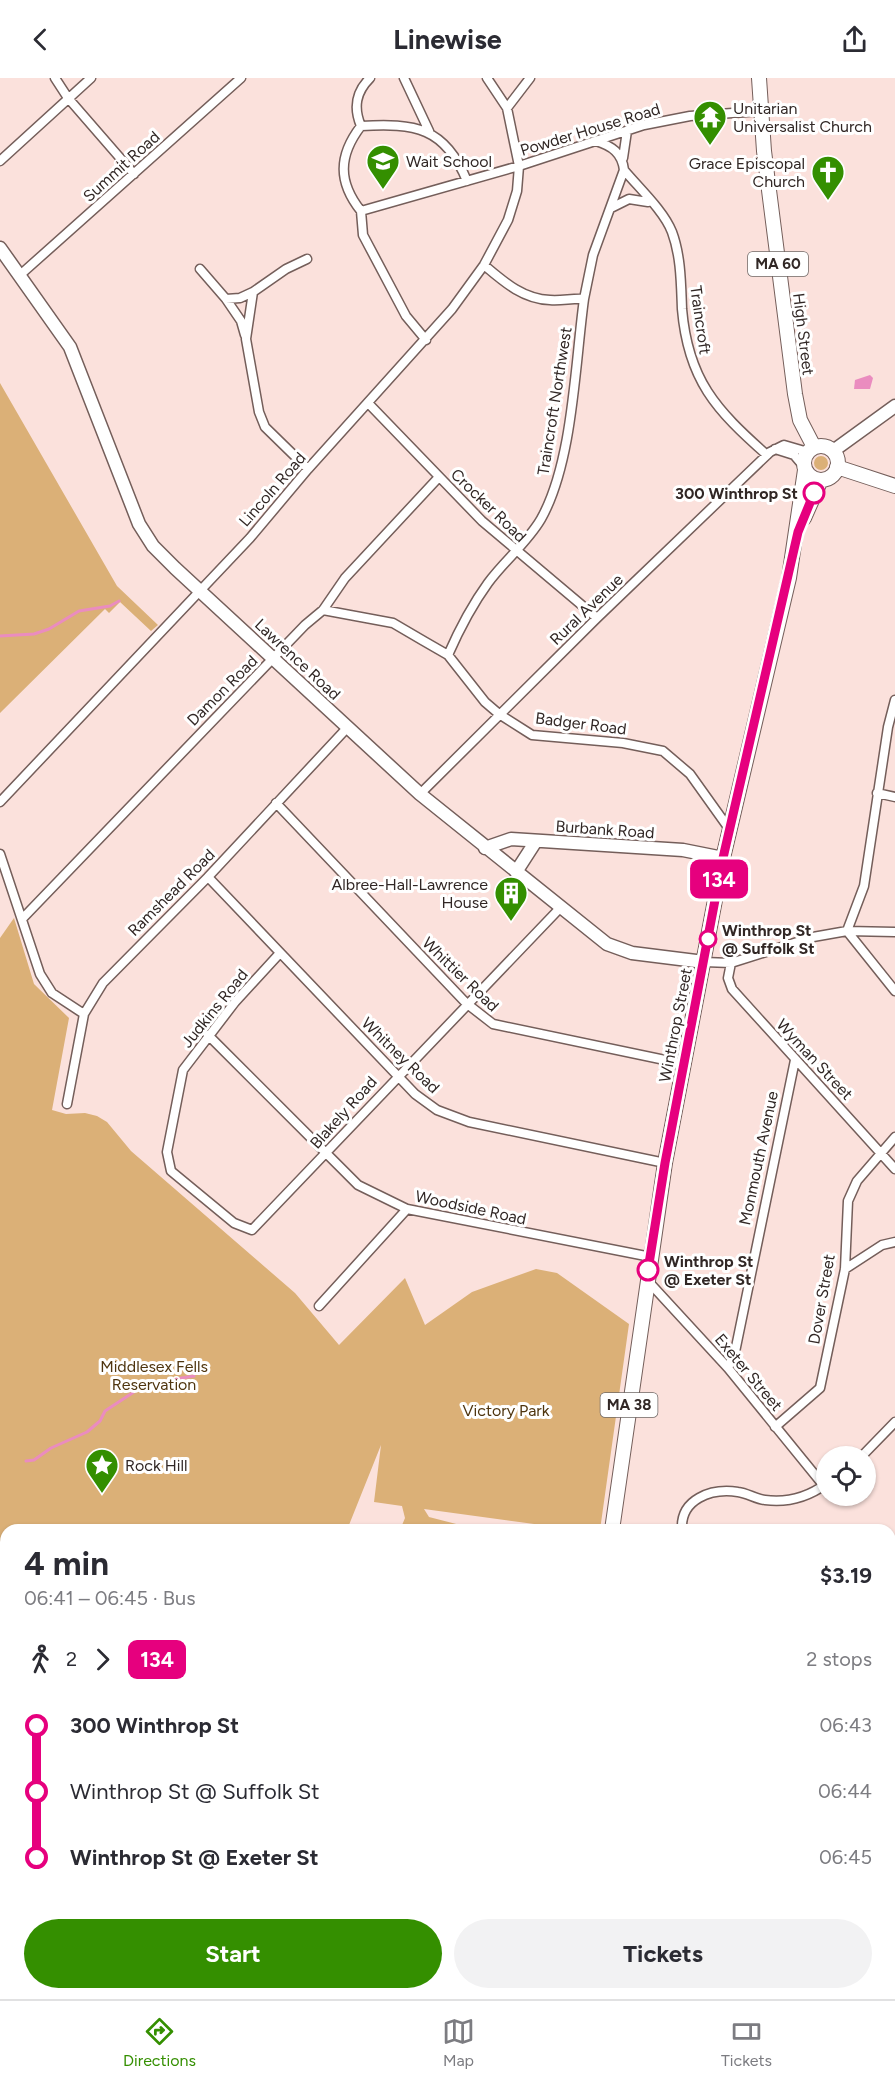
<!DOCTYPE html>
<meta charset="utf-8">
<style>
body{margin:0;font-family:Figtree,sans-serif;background:#f2f2f3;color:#2b2b33;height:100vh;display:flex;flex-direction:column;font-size:22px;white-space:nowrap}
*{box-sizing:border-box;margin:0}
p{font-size:20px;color:#7c7c81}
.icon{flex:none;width:33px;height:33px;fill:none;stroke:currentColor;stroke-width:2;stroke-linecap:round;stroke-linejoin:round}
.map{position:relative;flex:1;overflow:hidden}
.details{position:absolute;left:0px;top:1446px;width:896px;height:476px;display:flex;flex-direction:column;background:#fff;border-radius:18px 18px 0 0;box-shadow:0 2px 4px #0004}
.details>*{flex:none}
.badge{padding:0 12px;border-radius:9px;font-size:21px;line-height:39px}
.fabs{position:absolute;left:816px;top:1368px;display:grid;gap:12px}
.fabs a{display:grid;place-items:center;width:60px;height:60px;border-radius:50%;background:#fff;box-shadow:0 2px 4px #0004;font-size:30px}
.map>.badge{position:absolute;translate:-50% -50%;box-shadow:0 0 0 3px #fff}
.legs{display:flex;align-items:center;gap:9px;height:66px;padding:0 24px;font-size:20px}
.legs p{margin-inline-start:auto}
.head{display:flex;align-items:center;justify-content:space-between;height:102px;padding:0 24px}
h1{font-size:33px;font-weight:700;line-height:45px}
.button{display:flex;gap:12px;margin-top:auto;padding:12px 24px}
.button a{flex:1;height:69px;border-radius:36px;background:#348f00;color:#fff;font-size:24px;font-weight:700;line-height:69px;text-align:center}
.button a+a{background:#f2f2f3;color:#2b2b33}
ul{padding:0 24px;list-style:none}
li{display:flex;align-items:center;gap:21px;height:66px;font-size:22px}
li i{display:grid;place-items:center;width:9px;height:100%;margin:0 8px;background:currentColor}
li i::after{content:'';width:15px;height:15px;margin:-8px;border:4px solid;border-radius:50%;background:#fff}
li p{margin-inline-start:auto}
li:first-child i{background:linear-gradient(#0000 50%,currentColor 0)}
li:last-child i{background:linear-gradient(currentColor 50%,#0000 0)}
header{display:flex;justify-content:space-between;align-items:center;height:78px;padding:0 24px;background:#fff;font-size:27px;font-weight:700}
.menu{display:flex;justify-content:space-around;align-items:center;height:84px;border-top:2px solid #e1e1e2;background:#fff;font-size:16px;color:#7c7c81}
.menu a{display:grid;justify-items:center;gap:3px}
.menu .current{color:#348f00}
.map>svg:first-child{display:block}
.green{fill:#dbb077;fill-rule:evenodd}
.water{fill:#ea8cbf}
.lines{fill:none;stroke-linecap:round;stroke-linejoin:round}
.stream{stroke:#ea8cbf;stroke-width:3}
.street-casing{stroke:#745e5a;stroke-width:11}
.secondary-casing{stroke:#745e5a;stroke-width:15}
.primary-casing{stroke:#745e5a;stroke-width:16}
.street{stroke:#fff;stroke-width:8}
.secondary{stroke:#fff;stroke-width:12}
.primary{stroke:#fff;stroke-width:14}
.line-1-casing{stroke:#fff;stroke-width:14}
.line-1{stroke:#e6007e;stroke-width:9}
.stop-1-dot{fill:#fff;stroke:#e6007e;stroke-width:3}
.labels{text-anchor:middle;stroke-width:6;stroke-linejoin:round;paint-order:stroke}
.shield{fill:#fff;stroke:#6f6866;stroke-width:1.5}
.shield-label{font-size:15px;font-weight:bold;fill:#312725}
.poi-label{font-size:16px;fill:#312725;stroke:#fff;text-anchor:start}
.street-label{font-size:16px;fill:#312725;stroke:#fff}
.stop-label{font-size:16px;font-weight:bold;fill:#312725;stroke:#fff;text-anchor:start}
.park-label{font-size:16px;fill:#4f350f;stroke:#fff}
</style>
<header><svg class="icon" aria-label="back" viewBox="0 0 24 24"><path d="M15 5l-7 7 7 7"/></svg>Linewise<svg class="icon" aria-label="share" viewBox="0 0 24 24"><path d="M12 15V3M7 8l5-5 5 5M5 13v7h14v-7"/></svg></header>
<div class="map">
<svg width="895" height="1921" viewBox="0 0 895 1921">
<rect width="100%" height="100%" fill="#fbe1dc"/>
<path class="green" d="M0 305 117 508 158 547 151 553 120 524 109 535 105 531 0 635Z
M814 385a7 7 0 1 1 14 0a7 7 0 1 1-14 0Z
M14 840 34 906 69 940 52 1032 66 1036 85 1035 97 1038 107 1044 131 1073 295 1215 339 1267 405 1200 425 1247 472 1214 536 1191 557 1195 629 1246 600 1452 558 1450 559 1452H400L405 1440 402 1428 374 1424 381 1367 347 1452H6V1866L0 1874V860ZM424 1431 549 1448 550 1449 464 1448 429 1439Z
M356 1916H394L400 1921H350Z
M412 1916H478L472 1921H418Z"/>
<path class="water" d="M870 297 873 300 870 311H854L855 302Z"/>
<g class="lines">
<path class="stream" d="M0 558 34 556 49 551 79 533 110 528 119 523
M26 1383 34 1382 51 1370 87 1354 100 1343 105 1333 146 1306 194 1298"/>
<defs>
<path id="street" d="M55 0 68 20 134 96
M404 0 429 53
M507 30 530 0
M361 48C415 45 445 49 467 103
M623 80 627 53
M0 83 91 0
M624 92C639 110 664 133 672 154 681 178 681 206 682 231 688 302 716 332 767 377
M611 130 629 121 648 124
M361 133 519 88 644 47 690 38 761 33
M361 133C338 104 338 78 361 48 353 29 356 14 370 0
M361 133 363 157 406 238 426 262
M307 181 286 191 253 214 246 261 259 334 265 349 308 391
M484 187C504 204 523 221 550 222 562 223 573 220 584 221L593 177 624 92C622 75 612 68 596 63
M200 191 226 221 240 220 253 214
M20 197 241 0
M226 221 241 243 245 257
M369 326 482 443 597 540
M775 371 794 377 805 390
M323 532 393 545 422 562 448 577 485 624 499 636 532 657 623 665 663 673 690 696 730 752
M448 577C459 552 472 527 488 505 504 483 527 465 541 441 573 384 575 286 584 221
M895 622 888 649 864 808 847 853 895 913
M877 715 895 719
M420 716 597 540 770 374 784 367 808 374
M0 724 250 460 308 391 452 231 484 187 508 142 517 113 519 88 507 30 487 0
M276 725 466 925 493 946 684 986
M0 776 40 896 52 915 84 936
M208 799 415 1016 437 1032 469 1044 665 1085
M22 841 305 547 323 532 345 500 439 399
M280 875 235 924 183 992 167 1074 171 1093 234 1145 252 1152 561 829
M704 884 731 885 813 859 847 853 895 854
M731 885 728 900 732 911 895 1091
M208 957 358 1107 407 1131 651 1179
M67 1026 84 936 103 905 208 799 347 650
M845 1191 882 1167 895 1164
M647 1202 728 1290 824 1408
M319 1228 407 1131
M728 1290 735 1274 795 982
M775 1349 820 1310 845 1191 848 1123 857 1103 895 1059
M862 1378 895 1344
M682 1452C680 1421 711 1410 738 1414 747 1415 756 1421 765 1422 788 1425 808 1419 826 1406
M890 1491 895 1495
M890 1575 895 1573
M890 1868 895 1870
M678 1916 681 1921"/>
<path id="secondary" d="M0 170 70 269 139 446 153 468 175 490 420 716 607 866 632 875 704 884
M833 373 895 328
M485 770 511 761 683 772 723 780
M516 794 536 763
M894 1921 895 1919"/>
<path id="primary" d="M759 0 764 73 795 316 800 342 814 369
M804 385a17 17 0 1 1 34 0a17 17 0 1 1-34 0Z
M837 389 895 408
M804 440 820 404
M612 1452 665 1085 723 780 789 500 805 392
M586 1921V1916"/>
</defs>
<use href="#street" class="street-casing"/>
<use href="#secondary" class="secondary-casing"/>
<use href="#primary" class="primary-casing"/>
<use href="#street" class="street"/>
<use href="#secondary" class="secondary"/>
<use href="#primary" class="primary"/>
</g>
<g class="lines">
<defs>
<path id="line-1" d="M648 1192 665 1085 723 780 798 454 814 415"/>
</defs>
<use href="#line-1" class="line-1-casing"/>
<use href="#line-1" class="line-1"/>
</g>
<defs>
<symbol id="temple-pin" viewBox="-11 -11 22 30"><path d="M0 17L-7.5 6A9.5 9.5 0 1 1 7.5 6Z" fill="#348f00" stroke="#fff"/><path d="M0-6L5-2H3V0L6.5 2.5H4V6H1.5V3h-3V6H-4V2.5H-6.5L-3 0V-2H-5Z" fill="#fff"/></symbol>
<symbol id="school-pin" viewBox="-11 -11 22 30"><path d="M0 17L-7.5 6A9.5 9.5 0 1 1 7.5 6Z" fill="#348f00" stroke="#fff"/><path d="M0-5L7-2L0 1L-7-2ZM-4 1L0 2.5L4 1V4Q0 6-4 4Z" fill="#fff"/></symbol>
<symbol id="church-pin" viewBox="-11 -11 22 30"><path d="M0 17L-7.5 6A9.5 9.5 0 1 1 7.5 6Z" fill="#348f00" stroke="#fff"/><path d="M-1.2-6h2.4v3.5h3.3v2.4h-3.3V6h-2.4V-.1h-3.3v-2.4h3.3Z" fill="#fff"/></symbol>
<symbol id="building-pin" viewBox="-11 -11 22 30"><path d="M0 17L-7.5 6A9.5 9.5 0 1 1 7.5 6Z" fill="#348f00" stroke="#fff"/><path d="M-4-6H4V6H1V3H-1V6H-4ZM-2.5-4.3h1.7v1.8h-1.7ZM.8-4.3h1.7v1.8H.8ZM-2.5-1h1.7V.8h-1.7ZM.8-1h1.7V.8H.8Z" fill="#fff"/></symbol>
<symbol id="sight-pin" viewBox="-11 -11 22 30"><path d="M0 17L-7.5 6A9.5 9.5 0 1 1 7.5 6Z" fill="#348f00" stroke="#fff"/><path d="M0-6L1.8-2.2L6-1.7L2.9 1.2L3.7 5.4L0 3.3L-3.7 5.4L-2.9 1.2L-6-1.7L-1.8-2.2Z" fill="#fff"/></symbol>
</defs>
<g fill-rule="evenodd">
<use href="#temple-pin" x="691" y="20" width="38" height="52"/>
<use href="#school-pin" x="364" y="64" width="38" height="52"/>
<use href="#church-pin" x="809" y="75" width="38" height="52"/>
<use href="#building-pin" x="492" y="796" width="38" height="52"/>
<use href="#sight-pin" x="83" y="1368" width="38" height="52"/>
</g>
<g class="stop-1-dot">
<circle cx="814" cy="415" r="10"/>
<circle cx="708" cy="861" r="8"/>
<circle cx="648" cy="1192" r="10"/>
</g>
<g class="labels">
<g class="shield">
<rect x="748" y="174" width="60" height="24" rx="4.5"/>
<rect x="600.5" y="1315" width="57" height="24" rx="4.5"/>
</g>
<g class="shield-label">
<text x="778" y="191">MA 60</text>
<text x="629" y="1332">MA 38</text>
</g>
<g class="poi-label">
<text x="733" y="36">Unitarian<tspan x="733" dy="18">Universalist Church</tspan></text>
<text x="406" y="89">Wait School</text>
<text x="805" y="91" text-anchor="end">Grace Episcopal<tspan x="805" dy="18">Church</tspan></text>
<text x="488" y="812" text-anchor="end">Albree-Hall-Lawrence<tspan x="488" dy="18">House</tspan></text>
<text x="125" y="1393">Rock Hill</text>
</g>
<g class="street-label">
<text transform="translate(590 51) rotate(-17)" y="6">Powder House Road</text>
<text transform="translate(121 88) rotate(-42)" y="6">Summit Road</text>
<text transform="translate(701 242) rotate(82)" y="6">Traincroft</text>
<text transform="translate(804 256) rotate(83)" y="6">High Street</text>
<text transform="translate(554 323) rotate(-81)" y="6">Traincroft Northwest</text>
<text transform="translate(272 411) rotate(-49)" y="6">Lincoln Road</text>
<text transform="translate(489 427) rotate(44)" y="6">Crocker Road</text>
<text transform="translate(586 531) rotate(-44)" y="6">Rural Avenue</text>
<text transform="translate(298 581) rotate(43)" y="6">Lawrence Road</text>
<text transform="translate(222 612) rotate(-45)" y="6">Damon Road</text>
<text transform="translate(581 645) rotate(7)" y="6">Badger Road</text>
<text transform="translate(605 751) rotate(4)" y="6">Burbank Road</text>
<text transform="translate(171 814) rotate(-45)" y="6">Ramshead Road</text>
<text transform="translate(461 896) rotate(44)" y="6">Whittier Road</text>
<text transform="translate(214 930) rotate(-51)" y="6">Judkins Road</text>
<text transform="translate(675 947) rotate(-79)" y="6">Winthrop Street</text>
<text transform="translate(401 977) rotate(44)" y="6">Whitney Road</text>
<text transform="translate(815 981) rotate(47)" y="6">Wyman Street</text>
<text transform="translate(343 1034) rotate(-48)" y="6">Blakely Road</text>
<text transform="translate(758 1080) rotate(-78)" y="6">Monmouth Avenue</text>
<text transform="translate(471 1129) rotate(12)" y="6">Woodside Road</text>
<text transform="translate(821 1221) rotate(-80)" y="6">Dover Street</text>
<text transform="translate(749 1294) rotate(50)" y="6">Exeter Street</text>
</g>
<g class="stop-label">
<text x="798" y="421" text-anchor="end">300 Winthrop St</text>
<text x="722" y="858">Winthrop St<tspan x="722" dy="18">@ Suffolk St</tspan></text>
<text x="664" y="1189">Winthrop St<tspan x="664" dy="18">@ Exeter St</tspan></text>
</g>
<g class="park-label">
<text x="154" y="1294">Middlesex Fells<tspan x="154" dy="18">Reservation</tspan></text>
<text x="506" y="1338">Victory Park</text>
</g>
</g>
</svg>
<div class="fabs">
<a><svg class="icon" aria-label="locate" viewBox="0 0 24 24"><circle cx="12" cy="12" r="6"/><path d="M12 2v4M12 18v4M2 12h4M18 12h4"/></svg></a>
</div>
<b class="badge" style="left:719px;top:801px;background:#e6007e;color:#fff">134</b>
<section class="details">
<div class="head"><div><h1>4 min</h1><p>06:41 – 06:45 · Bus</p></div><b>$3.19</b></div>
<div class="legs"><svg class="icon" aria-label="walk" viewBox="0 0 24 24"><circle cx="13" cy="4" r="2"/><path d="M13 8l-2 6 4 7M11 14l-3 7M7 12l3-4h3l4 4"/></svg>2<svg class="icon" aria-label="forward" viewBox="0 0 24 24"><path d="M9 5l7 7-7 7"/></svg><b class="badge" style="background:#e6007e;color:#fff">134</b><p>2 stops</p></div>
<ul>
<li><i style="color:#e6007e"></i><b>300 Winthrop St</b><p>06:43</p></li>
<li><i style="color:#e6007e"></i><span>Winthrop St @ Suffolk St</span><p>06:44</p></li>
<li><i style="color:#e6007e"></i><b>Winthrop St @ Exeter St</b><p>06:45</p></li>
</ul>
<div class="button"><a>Start</a><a>Tickets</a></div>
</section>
</div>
<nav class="menu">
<a class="current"><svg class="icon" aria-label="directions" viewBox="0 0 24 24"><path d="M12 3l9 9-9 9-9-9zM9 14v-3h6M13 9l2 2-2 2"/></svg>Directions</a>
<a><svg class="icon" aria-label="map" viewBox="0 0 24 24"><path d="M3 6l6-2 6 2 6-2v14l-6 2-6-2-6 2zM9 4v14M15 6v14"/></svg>Map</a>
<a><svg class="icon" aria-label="tickets" viewBox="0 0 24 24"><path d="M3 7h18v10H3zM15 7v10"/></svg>Tickets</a>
</nav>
